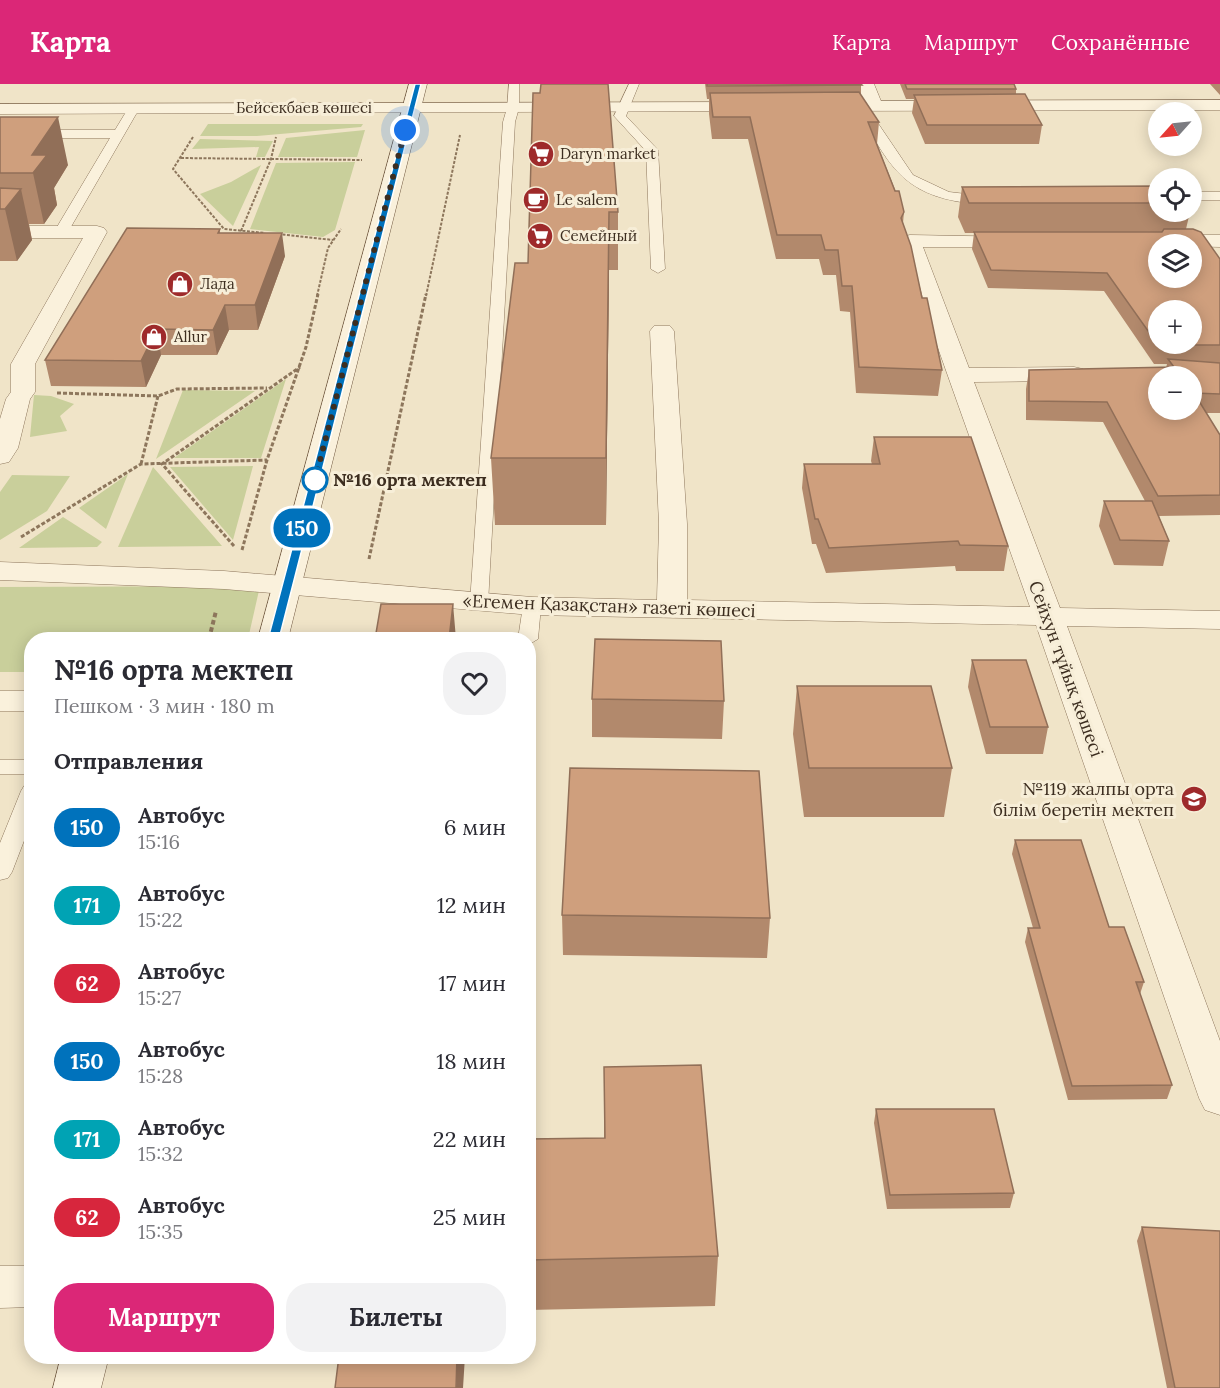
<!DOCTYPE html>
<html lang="ru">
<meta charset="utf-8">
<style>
body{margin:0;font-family:Lora,serif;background:#f2f2f3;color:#2b2b33;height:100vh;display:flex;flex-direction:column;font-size:22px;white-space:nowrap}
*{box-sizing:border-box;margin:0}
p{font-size:20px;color:#7c7c81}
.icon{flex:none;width:33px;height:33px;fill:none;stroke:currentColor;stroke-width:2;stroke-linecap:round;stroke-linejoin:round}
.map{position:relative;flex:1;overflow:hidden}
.sheet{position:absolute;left:24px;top:548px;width:512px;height:732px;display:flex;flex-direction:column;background:#fff;border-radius:24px;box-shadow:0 3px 15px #0003}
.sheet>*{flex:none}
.badge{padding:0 12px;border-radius:20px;font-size:21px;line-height:39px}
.needle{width:39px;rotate:243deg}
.controls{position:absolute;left:1148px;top:18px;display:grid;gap:12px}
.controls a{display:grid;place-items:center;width:54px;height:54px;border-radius:50%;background:#fff;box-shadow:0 3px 15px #0003;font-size:30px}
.you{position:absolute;width:30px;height:30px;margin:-15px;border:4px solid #fff;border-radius:50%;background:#1a73e8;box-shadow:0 0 0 9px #1a73e833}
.map>.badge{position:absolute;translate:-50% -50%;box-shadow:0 0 0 3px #fff}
h2{padding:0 30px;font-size:22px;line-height:54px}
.round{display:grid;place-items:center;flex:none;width:63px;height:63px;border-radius:24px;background:#f2f2f3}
.summary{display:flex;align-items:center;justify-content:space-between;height:102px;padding:0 30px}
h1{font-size:28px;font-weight:800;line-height:45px}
.primary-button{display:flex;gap:12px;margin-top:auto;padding:12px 30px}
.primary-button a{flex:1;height:69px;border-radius:24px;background:#db2777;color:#fff;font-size:24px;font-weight:800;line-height:69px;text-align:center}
.primary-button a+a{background:#f2f2f3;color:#2b2b33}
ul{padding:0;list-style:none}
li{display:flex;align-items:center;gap:18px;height:78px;padding:0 30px}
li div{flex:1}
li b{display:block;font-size:22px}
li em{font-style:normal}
li .badge{min-width:66px;font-weight:700;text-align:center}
header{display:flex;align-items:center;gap:36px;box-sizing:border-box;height:84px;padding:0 30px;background:#db2777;color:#fff}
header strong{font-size:28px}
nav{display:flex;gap:33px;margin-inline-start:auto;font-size:21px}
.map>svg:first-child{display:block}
.green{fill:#c9cf9b}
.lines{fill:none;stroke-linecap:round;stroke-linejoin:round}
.service-casing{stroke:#8d765c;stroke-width:1}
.minor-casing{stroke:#8d765c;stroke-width:1}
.tertiary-casing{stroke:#8d765c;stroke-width:1}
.secondary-casing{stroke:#6f573f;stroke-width:1}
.path-far2{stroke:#8d765c;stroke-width:2;stroke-dasharray:3 1.5;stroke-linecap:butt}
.path-far1{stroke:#8d765c;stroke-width:3;stroke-dasharray:4 2;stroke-linecap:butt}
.path{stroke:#8d765c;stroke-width:4;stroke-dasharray:4.5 3;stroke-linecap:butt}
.service{fill:#faf1dc;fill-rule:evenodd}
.minor{fill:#faf1dc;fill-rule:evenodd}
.tertiary{fill:#faf1dc;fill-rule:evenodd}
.secondary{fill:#faf1dc;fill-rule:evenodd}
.wall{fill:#b2896c}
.shaded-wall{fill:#916f58}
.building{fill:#cf9f7d;stroke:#916f58;stroke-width:1.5;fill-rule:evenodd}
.line{fill:#0072bc;stroke:#fff;stroke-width:1.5}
.walk{stroke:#3d2e20;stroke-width:6;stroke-dasharray:0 10.8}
.stop-dot{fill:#fff;stroke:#0072bc;stroke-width:3}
.labels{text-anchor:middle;stroke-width:6;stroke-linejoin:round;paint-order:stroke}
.far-street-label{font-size:15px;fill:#3d2e20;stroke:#f7eed8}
.far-poi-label{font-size:15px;fill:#3d2e20;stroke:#f7eed8;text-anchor:start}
.stop-label{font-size:18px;font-weight:bold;fill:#3d2e20;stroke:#f7eed8;text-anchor:start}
.street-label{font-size:18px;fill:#3d2e20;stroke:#f7eed8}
.poi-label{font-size:18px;fill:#3d2e20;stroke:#f7eed8;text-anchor:end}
</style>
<header>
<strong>Карта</strong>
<nav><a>Карта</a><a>Маршрут</a><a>Сохранённые</a></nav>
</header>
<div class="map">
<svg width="1220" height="1304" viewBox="0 0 1220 1304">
<rect width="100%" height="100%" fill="#f0e4c8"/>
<path class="green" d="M208 40H363L361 43 257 52H200Z
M365 46 357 73H278L286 54Z
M200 55 273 57 265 73H256L259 63 192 65Z
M355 78 335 146 323 153 250 145 276 79Z
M261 81 233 142 200 110 231 98Z
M286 295 261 374H174Z
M183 306 255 307 156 375Z
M34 311 51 312 74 320 60 332 67 347 30 353Z
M253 382 233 456 170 383Z
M153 383 222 462 118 463Z
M128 390 106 445 79 424Z
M12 391 70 392 47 427 0 456V408Z
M63 433 102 458 97 463 19 464Z
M260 502 248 555H32L31 588H0V503Z"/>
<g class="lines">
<defs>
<path id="service" d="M509 0H519V24L515 38 488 519 479 525 470 519 503 38 507 24Z
M629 0H639L626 32 658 66 665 185 658 189 651 185 646 67 614 32Z
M133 22 139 25 68 148 66 151H56L54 148 110 54H0V46H115L129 23Z
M859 23H867L913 91 949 108 992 113V119C981 122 967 119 955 117 897 106 885 72 857 25Z
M1191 108H1220V116H1191Z
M532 516 541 522 538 555 528 561V555H518L523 522Z
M0 676H32V690H0Z
M32 700V736L12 788 8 794 0 796V759L21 707 24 702Z"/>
<path id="minor" d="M856 0H874L883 22 880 26H868Z
M0 142H97L104 144 107 148 35 280V308L30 315 18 364 9 378 0 380V335L6 315 11 308V280L83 154H0Z
M910 151 1024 153 1027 157 1024 161 1017 163H923L969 284 1074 283 1083 285 1086 290 1083 295 1074 297 974 298 1060 524 1220 527V545L1067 542 1220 957V1031L1205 1026 1199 1014 1036 541 532 531 224 505 0 496V478L224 487 532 513 657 516 659 440 650 247 654 242H670L674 247 687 440V516L1030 523 900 157 903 153Z
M1161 151H1220V163L1154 161 1151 157 1154 153Z
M0 607H32V627H0Z
M0 1182H32V1223L0 1224Z"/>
<path id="tertiary" d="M1220 16V26L824 27 815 22 824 17Z
M754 18 763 23 760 27 0 30V20Z"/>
<path id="secondary" d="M409 0H427L288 555H258Z
M61 1272H109L101 1304H53Z"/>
</defs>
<use href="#service" class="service-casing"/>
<use href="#minor" class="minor-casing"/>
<use href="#tertiary" class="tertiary-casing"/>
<use href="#secondary" class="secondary-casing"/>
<path class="path-far2" d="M193 53 173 85 224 145 265 149
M181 74 362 76
M241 147 271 75 276 53
M278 150 333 156
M317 212 328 164 341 145
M426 212 460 51"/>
<path class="path-far1" d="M57 309 158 312 177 305 267 304
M141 380 158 312
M21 453 141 380 267 376
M234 462 162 380 300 283
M242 466 267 376 306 263 318 210
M369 475 426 210"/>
<path class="path" d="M209 555 216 527"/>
<use href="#service" class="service"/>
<use href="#minor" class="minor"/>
<use href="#tertiary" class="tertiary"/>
<use href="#secondary" class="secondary"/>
</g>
<path class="wall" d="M705 0H861V11L879 38 877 60 904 128 903 139 942 286 938 312 856 309 850 228 840 227 836 191H823L819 175H776L748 55H712L709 30V15H707Z
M900 0H1014L1016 5V10L1042 41 1039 60H925L912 29 914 15H906Z
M1210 0H1220V11Z
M540 9 618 128V186H609L606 441H495L491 374 528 179Z
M0 33 68 81 54 104 57 121 44 140H29L32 156 17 177H0Z
M1158 102V128H1190L1186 145 1220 175V329H1206L1220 351V431L1159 432 1169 457 1163 482 1114 481 1099 442 1104 417H1145L1103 338 1026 336V305L1029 286 1166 284 1167 280H1154L1104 207 988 204 972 165 974 149H965L958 133 962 103Z
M220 145V149L285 172 258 246H229L217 271H161L146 303 51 302 45 276Z
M874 353 1008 462 1004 487H956L955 482 826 489 816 460H812L802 404 804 380H872L871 377Z
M972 576 1048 643 1043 670H986L968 603Z
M797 602 952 684 944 733H804L793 650Z
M592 615 724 617 722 655 592 653Z
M1015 756 1109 843 1144 898 1140 910 1172 1001 1167 1015 1068 1016 1025 858 1028 844H1033L1012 770Z
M562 831 770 834 767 874 563 871Z
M604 983 718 1172 715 1222 528 1226V1055L604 1054Z
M876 1025 1014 1109 1010 1124 887 1125 874 1039Z
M1142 1143 1220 1304H1167L1137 1157Z"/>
<path class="shaded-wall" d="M58 33 68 81 54 104 57 121 44 140 33 89 32 71Z
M21 105 32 156 17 177 5 125Z
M609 128V186L606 441V374Z
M282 149 285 172 258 246 255 221Z
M225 221 229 246 217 271 213 246Z
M157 245 161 271 146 303 141 277Z
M453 520 456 555H449Z
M457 1272H465L463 1304H456Z"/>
<path class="building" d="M541 0H608L618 128H609L606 374H491L515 179H528L533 9H540Z
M707 0H861L862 1 707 2Z
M905 0H1014L1016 5H907Z
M859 8 879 38H868L895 107H899L904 128 901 134 911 162 922 214H927L942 286 859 283 852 202H842L838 166H825L821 151H777L750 33H713L710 9Z
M1025 10 1042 41H927L914 11Z
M0 33H58L32 71H47L33 89H0Z
M1158 102V119H969L962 103Z
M0 104 21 105 5 125H0Z
M127 144 220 145 218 149H282L255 221H225L213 246 157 245 141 277 45 276Z
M1164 145H1193L1201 148 1220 175V261H1158L1107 189 991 186 974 148H1162ZM1158 160H1191V194H1158ZM1158 226H1191V260H1158Z
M1168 275 1220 279V310L1194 309 1220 351V411L1158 412 1107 318 1029 317V286L1174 283ZM1158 292H1191V326H1158Z
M874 353H971L1008 462 960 461 958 457 829 464 818 435H815L804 380H880Z
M1104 417H1152L1169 457 1120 456Z
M381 520H453L449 555H375Z
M595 555 721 557 724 617 592 615Z
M972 576H1026L1048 643H990Z
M797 602H931L952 684H809Z
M570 684 759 687 770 834 562 831Z
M1015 756H1081L1109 843H1124L1144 898H1136L1172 1001 1072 1002 1028 844H1040Z
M701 981 718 1172 528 1176V1055L605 1054 604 983Z
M876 1025H994L1014 1109 890 1111Z
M1142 1143 1220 1147V1304H1175Z
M339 1272H457L456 1304H335Z"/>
<path class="line" d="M415 0H421L279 555 270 557 268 555Z"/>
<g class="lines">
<path class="walk" d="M315 396 405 46"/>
</g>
<defs>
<symbol id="supermarket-disc" viewBox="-11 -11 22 22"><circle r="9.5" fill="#9e2a2b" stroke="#f7eed8"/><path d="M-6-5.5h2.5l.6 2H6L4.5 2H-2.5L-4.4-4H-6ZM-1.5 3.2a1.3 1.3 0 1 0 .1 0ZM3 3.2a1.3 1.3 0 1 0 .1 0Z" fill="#fff"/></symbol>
<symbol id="cafe-disc" viewBox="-11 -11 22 22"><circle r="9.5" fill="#9e2a2b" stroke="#f7eed8"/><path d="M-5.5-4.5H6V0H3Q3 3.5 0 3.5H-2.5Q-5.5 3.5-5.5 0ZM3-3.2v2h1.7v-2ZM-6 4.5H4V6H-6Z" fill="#fff"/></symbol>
<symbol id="shop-disc" viewBox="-11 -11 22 22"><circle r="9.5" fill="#9e2a2b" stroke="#f7eed8"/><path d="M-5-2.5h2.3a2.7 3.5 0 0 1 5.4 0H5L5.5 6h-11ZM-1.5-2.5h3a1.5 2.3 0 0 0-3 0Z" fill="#fff"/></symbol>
<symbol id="school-disc" viewBox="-11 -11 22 22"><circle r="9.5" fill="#9e2a2b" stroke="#f7eed8"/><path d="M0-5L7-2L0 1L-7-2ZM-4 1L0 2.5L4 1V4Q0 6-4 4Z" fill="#fff"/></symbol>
</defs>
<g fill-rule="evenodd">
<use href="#supermarket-disc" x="526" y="55" width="30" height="30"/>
<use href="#cafe-disc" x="521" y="101" width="30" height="30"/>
<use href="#supermarket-disc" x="525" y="137" width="30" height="30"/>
<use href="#shop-disc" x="165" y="185" width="30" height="30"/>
<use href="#shop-disc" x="139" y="238" width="30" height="30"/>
<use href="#school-disc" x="1179" y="700" width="30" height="30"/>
</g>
<circle class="stop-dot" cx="315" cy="396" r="12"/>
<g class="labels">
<g class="far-street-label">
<text x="304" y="29">Бейсекбаев көшесі</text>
</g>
<g class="far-poi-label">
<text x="560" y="75">Daryn market</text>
<text x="556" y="121">Le salem</text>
<text x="560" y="157">Семейный</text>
<text x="200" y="205">Лада</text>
<text x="174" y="258">Allur</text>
</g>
<g class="stop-label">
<text x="333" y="402">№16 орта мектеп</text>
</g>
<g class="street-label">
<text transform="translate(609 522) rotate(2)" y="6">«Егемен Қазақстан» газеті көшесі</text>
<text transform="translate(1066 585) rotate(70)" y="6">Сейхун тұйық көшесі</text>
</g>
<g class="poi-label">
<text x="1174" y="711">№119 жалпы орта<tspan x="1174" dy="21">білім беретін мектеп</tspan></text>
</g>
</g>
</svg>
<div class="controls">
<a><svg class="needle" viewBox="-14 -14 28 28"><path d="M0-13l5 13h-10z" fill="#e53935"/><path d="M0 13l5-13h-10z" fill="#7c7c81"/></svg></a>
<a><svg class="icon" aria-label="locate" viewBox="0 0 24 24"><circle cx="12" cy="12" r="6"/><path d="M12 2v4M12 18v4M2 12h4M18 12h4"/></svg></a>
<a><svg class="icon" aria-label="layers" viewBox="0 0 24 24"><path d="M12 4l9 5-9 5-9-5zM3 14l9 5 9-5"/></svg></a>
<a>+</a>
<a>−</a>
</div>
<div class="you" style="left:405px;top:46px"></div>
<b class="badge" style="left:302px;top:444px;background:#0072bc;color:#fff">150</b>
<section class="sheet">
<div class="summary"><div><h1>№16 орта мектеп</h1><p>Пешком · 3 мин · 180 m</p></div><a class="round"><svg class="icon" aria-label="heart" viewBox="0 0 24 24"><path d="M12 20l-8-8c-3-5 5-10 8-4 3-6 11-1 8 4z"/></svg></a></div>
<h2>Отправления</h2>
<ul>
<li><span class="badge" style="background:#0072bc;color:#fff">150</span><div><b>Автобус</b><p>15:16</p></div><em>6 мин</em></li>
<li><span class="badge" style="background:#00a3b4;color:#fff">171</span><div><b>Автобус</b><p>15:22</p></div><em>12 мин</em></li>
<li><span class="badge" style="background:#d7263d;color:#fff">62</span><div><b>Автобус</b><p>15:27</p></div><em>17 мин</em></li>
<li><span class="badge" style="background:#0072bc;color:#fff">150</span><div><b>Автобус</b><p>15:28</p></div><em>18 мин</em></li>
<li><span class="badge" style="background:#00a3b4;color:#fff">171</span><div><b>Автобус</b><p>15:32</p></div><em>22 мин</em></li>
<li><span class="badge" style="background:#d7263d;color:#fff">62</span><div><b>Автобус</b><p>15:35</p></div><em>25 мин</em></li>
</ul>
<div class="primary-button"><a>Маршрут</a><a>Билеты</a></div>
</section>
</div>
